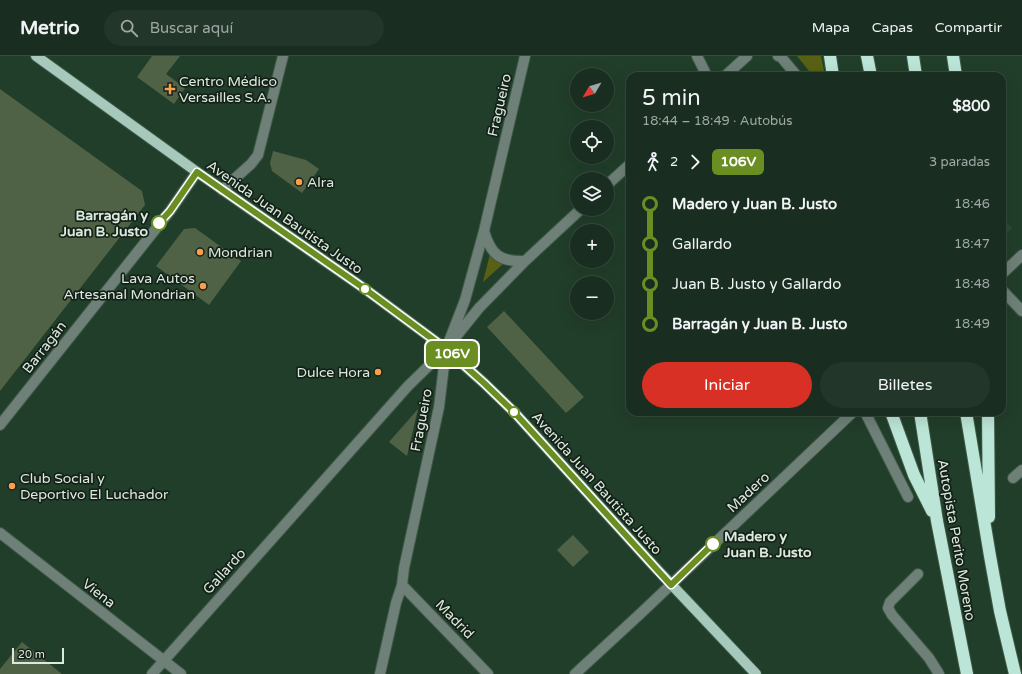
<!DOCTYPE html>
<html lang="es">
<meta charset="utf-8">
<style>
body{margin:0;font-family:"Varela Round",sans-serif;background:#223629;color:#f1f3f6;height:100vh;display:flex;flex-direction:column;font-size:15px;white-space:nowrap}
*{box-sizing:border-box;margin:0}
p{font-size:13px;color:#9fa8a5}
.icon{flex:none;width:22px;height:22px;fill:none;stroke:currentColor;stroke-width:2;stroke-linecap:round;stroke-linejoin:round}
.map{position:relative;flex:1;overflow:hidden}
.sheet{position:absolute;left:626px;top:16px;width:380px;height:344px;display:flex;flex-direction:column;background:#192e20;border-radius:12px;box-shadow:0 4px 16px #0002,0 0 0 1px #374a3e}
.sheet>*{flex:none}
.badge{padding:0 8px;border-radius:6px;font-size:14px;line-height:26px}
.needle{width:26px;rotate:232deg}
.controls{position:absolute;left:570px;top:12px;display:grid;gap:8px}
.controls a{display:grid;place-items:center;width:44px;height:44px;border-radius:50%;background:#192e20;box-shadow:0 4px 16px #0002,0 0 0 1px #374a3e;font-size:20px}
.scale{position:absolute;left:12px;bottom:10px;width:52px;box-sizing:border-box;padding-left:4px;border:2px solid #daebde;border-top:0;font-size:11px;line-height:14px;white-space:nowrap;color:#daebde;-webkit-text-stroke:3px #152118;paint-order:stroke}
.map>.badge{position:absolute;translate:-50% -50%;box-shadow:0 0 0 2px #fff}
.legs{display:flex;align-items:center;gap:6px;height:44px;padding:0 16px;font-size:13px}
.legs p{margin-inline-start:auto}
.headline{display:flex;align-items:center;justify-content:space-between;height:68px;padding:0 16px}
h1{font-size:22px;font-weight:600;line-height:30px}
.action{display:flex;gap:8px;margin-top:auto;padding:8px 16px}
.action a{flex:1;height:46px;border-radius:24px;background:#d93025;color:#fff;font-size:16px;font-weight:600;line-height:46px;text-align:center}
.action a+a{background:#223629;color:#f1f3f6}
ul{padding:0 16px;list-style:none}
li{display:flex;align-items:center;gap:14px;height:40px;font-size:15px}
li i{display:grid;place-items:center;width:6px;height:100%;margin:0 5px;background:currentColor}
li i::after{content:'';width:10px;height:10px;margin:-5px;border:3px solid;border-radius:50%;background:#192e20}
li p{margin-inline-start:auto}
li:first-child i{background:linear-gradient(#0000 50%,currentColor 0)}
li:last-child i{background:linear-gradient(currentColor 50%,#0000 0)}
header{display:flex;align-items:center;gap:24px;box-sizing:border-box;height:56px;padding:0 20px;background:#192e20;border-bottom:1px solid #374a3e}
header strong{font-size:19px}
nav{display:flex;gap:22px;margin-inline-start:auto;font-size:14px}
.search{width:280px;height:36px;background:#223629;display:flex;align-items:center;gap:10px;box-sizing:border-box;padding:0 14px;border-radius:22px;color:#9fa8a5;font-size:15px}
.map>svg:first-child{display:block}
.built{fill:#284a32}
.green{fill:#586113}
.building{fill:#506246}
.lines{fill:none;stroke-linecap:round;stroke-linejoin:round}
.minor-casing{stroke:#3f5a47;stroke-width:12}
.major-casing{stroke:#3f5a47;stroke-width:12}
.highway-casing{stroke:#3f5a47;stroke-width:14}
.minor{stroke:#6f8079;stroke-width:10}
.major{stroke:#a6c9bc;stroke-width:10}
.highway{stroke:#bbe5d6;stroke-width:12}
.line-1-casing{stroke:#fff;stroke-width:9}
.line-1{stroke:#6b8e23;stroke-width:6}
.poi-dot{fill:#f9a04c;stroke:#152118;stroke-width:1.5}
.stop-1-dot{fill:#fff;stroke:#6b8e23;stroke-width:2}
.labels{text-anchor:middle;stroke-width:3.5;stroke-linejoin:round;paint-order:stroke}
.poi-label{font-size:14px;fill:#daebde;stroke:#152118;text-anchor:start}
.street-label{font-size:14px;fill:#daebde;stroke:#152118}
.stop-label{font-size:14px;font-weight:bold;fill:#daebde;stroke:#152118;text-anchor:end}
</style>
<header>
<strong>Metrio</strong>
<div class="search"><svg class="icon" aria-label="search" viewBox="0 0 24 24"><circle cx="10" cy="10" r="6"/><path d="M15 15l6 6"/></svg>Buscar aquí</div>
<nav><a>Mapa</a><a>Capas</a><a>Compartir</a></nav>
</header>
<div class="map">
<svg width="1022" height="618" viewBox="0 0 1022 618">
<rect width="100%" height="100%" fill="#213e2a"/>
<path class="built" d="M1002 161 1012 172 1002 182Z"/>
<path class="green" d="M797 0H821L825 20H813Z
M490 198 498 206 503 208 483 226Z"/>
<path class="building" d="M152 0H180L166 18 185 32 174 48 137 21Z
M0 33 142 135 145 149 0 335Z
M273 95 306 104 319 113 302 137 272 115 270 107Z
M195 172 241 205 209 249 156 210 184 173Z
M504 255 584 341 566 357 487 271Z
M418 353 407 400 389 386Z
M573 479 589 496 573 511 557 494Z
M22 586 62 618H0V613Z"/>
<g class="lines">
<defs>
<path id="minor" d="M697 0 707 20
M778 0 781 1 797 20
M725 20 747 0
M607 129 630 108
M222 134 251 108 258 99 283 0
M484 175C491 199 500 206 525 205
M1002 218 1022 199
M1002 234 1022 255
M865 356 908 441
M0 369 170 155 197 116
M1013 422 1022 414
M0 477 181 618
M918 518 890 546 888 552 892 559 929 602 939 618
M402 529 488 618
M152 618 408 330 446 293 479 252 525 205 581 153
M380 618 396 547 402 529 404 512 439 351 446 293 465 244 484 175 525 0
M575 618 640 558 853 356"/>
<path id="major" d="M36 0 197 116 365 233 446 293 484 327 514 356 653 509 756 618"/>
<path id="highway" d="M830 0 833 20
M867 0 871 20
M913 0 916 20
M953 0 956 20
M891 356 914 419 932 455
M920 356 937 465 967 618
M966 356 990 500 1000 555 1015 618
M988 356 989 461"/>
</defs>
<use href="#minor" class="minor-casing"/>
<use href="#major" class="major-casing"/>
<use href="#highway" class="highway-casing"/>
<use href="#minor" class="minor"/>
<use href="#major" class="major"/>
<use href="#highway" class="highway"/>
</g>
<g class="lines">
<defs>
<path id="line-1" d="M159 167 170 155 197 116 365 233 446 293 484 327 514 356 671 529 713 488"/>
</defs>
<use href="#line-1" class="line-1-casing"/>
<use href="#line-1" class="line-1"/>
</g>
<g class="poi-dot">
<path d="M168 27h4v4h4v4h-4v4h-4v-4h-4v-4h4z"/>
<circle cx="299" cy="126" r="4"/>
<circle cx="200" cy="196" r="4"/>
<circle cx="203" cy="230" r="4"/>
<circle cx="378" cy="316" r="4"/>
<circle cx="12" cy="430" r="4"/>
</g>
<g class="stop-1-dot">
<circle cx="159" cy="167" r="7"/>
<circle cx="365" cy="233" r="5"/>
<circle cx="514" cy="356" r="5"/>
<circle cx="713" cy="488" r="7"/>
</g>
<g class="labels">
<g class="poi-label">
<text x="179" y="30">Centro Médico<tspan x="179" dy="16">Versailles S.A.</tspan></text>
<text x="307" y="131">Alra</text>
<text x="208" y="201">Mondrian</text>
<text x="195" y="227" text-anchor="end">Lava Autos<tspan x="195" dy="16">Artesanal Mondrian</tspan></text>
<text x="370" y="321" text-anchor="end">Dulce Hora</text>
<text x="20" y="427">Club Social y<tspan x="20" dy="16">Deportivo El Luchador</tspan></text>
</g>
<g class="street-label">
<text transform="translate(499 49) rotate(-77)" y="5">Fragueiro</text>
<text transform="translate(285 161) rotate(35)" y="5">Avenida Juan Bautista Justo</text>
<text transform="translate(44 291) rotate(-52)" y="5">Barragán</text>
<text transform="translate(421 364) rotate(-79)" y="5">Fragueiro</text>
<text transform="translate(597 427) rotate(48)" y="5">Avenida Juan Bautista Justo</text>
<text transform="translate(748 436) rotate(-43)" y="5">Madero</text>
<text transform="translate(957 484) rotate(80)" y="5">Autopista Perito Moreno</text>
<text transform="translate(224 515) rotate(-48)" y="5">Gallardo</text>
<text transform="translate(99 537) rotate(38)" y="5">Viena</text>
<text transform="translate(455 563) rotate(46)" y="5">Madrid</text>
</g>
<g class="stop-label">
<text x="148" y="164">Barragán y<tspan x="148" dy="16">Juan B. Justo</tspan></text>
<text x="724" y="485" text-anchor="start">Madero y<tspan x="724" dy="16">Juan B. Justo</tspan></text>
</g>
</g>
</svg>
<div class="controls">
<a><svg class="needle" viewBox="-14 -14 28 28"><path d="M0-13l5 13h-10z" fill="#e53935"/><path d="M0 13l5-13h-10z" fill="#9fa8a5"/></svg></a>
<a><svg class="icon" aria-label="locate" viewBox="0 0 24 24"><circle cx="12" cy="12" r="6"/><path d="M12 2v4M12 18v4M2 12h4M18 12h4"/></svg></a>
<a><svg class="icon" aria-label="layers" viewBox="0 0 24 24"><path d="M12 4l9 5-9 5-9-5zM3 14l9 5 9-5"/></svg></a>
<a>+</a>
<a>−</a>
</div>
<div class="scale">20 m</div>
<b class="badge" style="left:452px;top:298px;background:#6b8e23;color:#fff">106V</b>
<section class="sheet">
<div class="headline"><div><h1>5 min</h1><p>18:44 – 18:49 · Autobús</p></div><b>$800</b></div>
<div class="legs"><svg class="icon" aria-label="walk" viewBox="0 0 24 24"><circle cx="13" cy="4" r="2"/><path d="M13 8l-2 6 4 7M11 14l-3 7M7 12l3-4h3l4 4"/></svg>2<svg class="icon" aria-label="forward" viewBox="0 0 24 24"><path d="M9 5l7 7-7 7"/></svg><b class="badge" style="background:#6b8e23;color:#fff">106V</b><p>3 paradas</p></div>
<ul>
<li><i style="color:#6b8e23"></i><b>Madero y Juan B. Justo</b><p>18:46</p></li>
<li><i style="color:#6b8e23"></i><span>Gallardo</span><p>18:47</p></li>
<li><i style="color:#6b8e23"></i><span>Juan B. Justo y Gallardo</span><p>18:48</p></li>
<li><i style="color:#6b8e23"></i><b>Barragán y Juan B. Justo</b><p>18:49</p></li>
</ul>
<div class="action"><a>Iniciar</a><a>Billetes</a></div>
</section>
</div>
